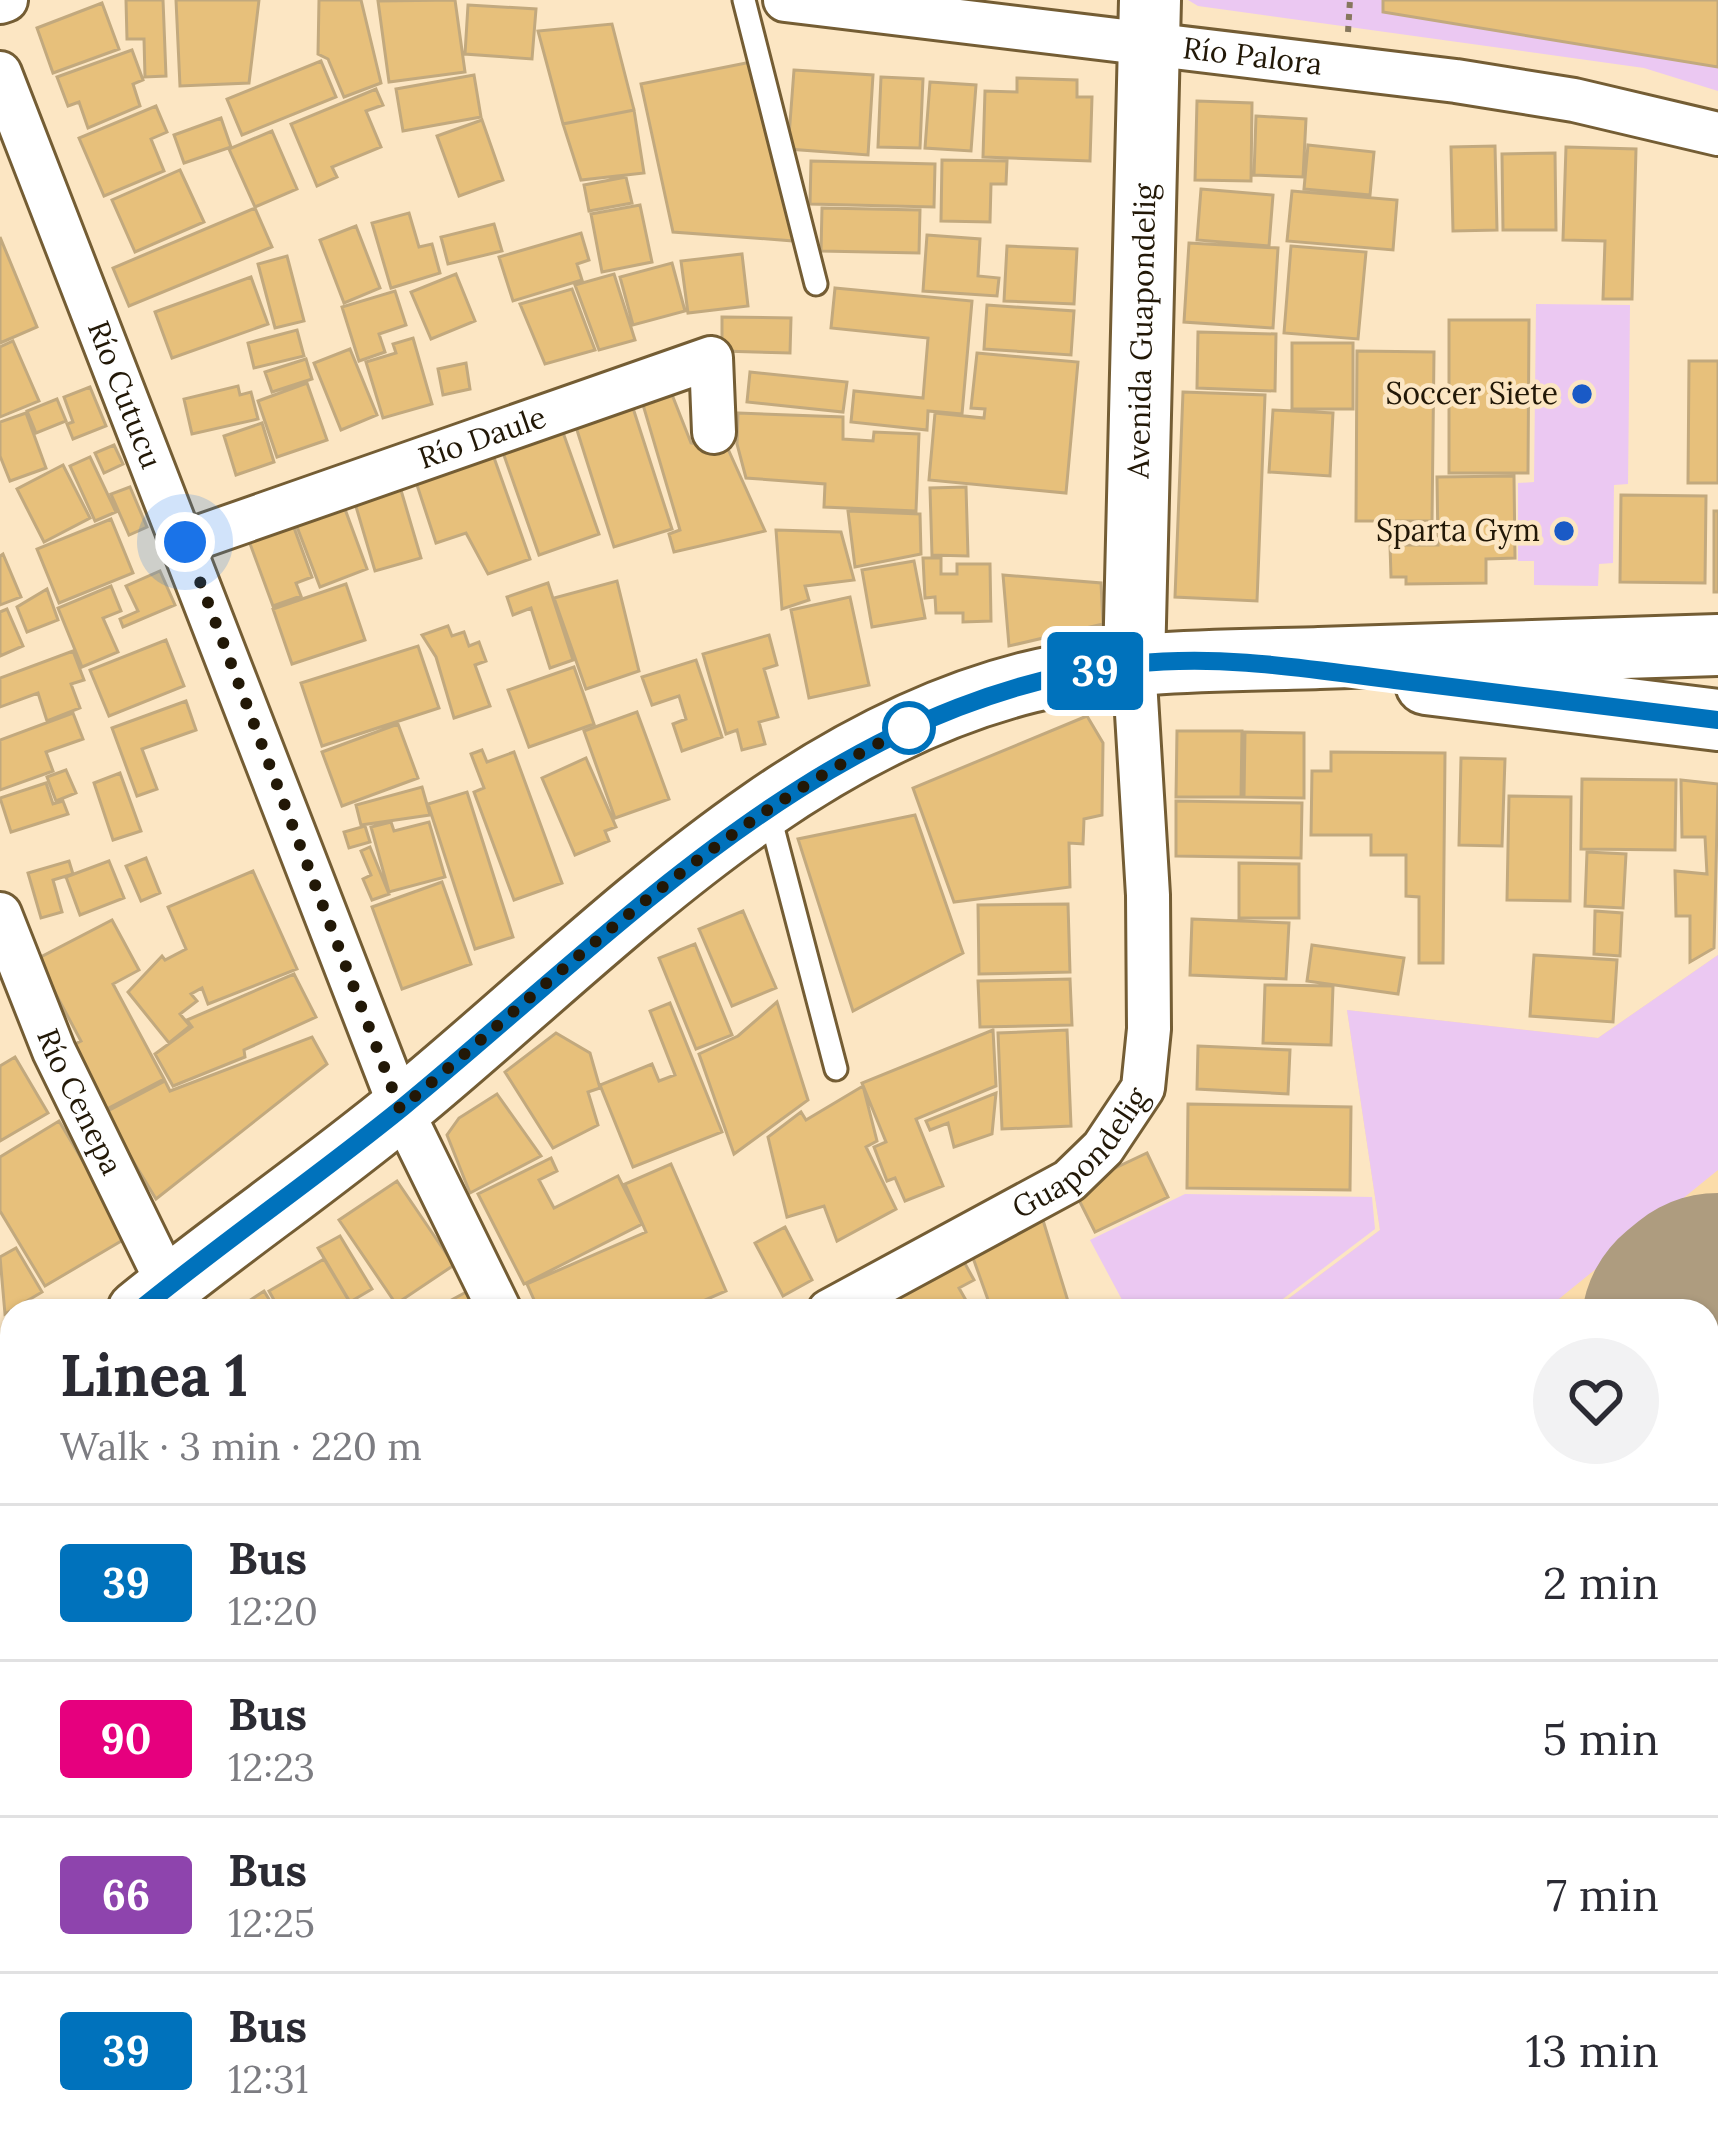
<!DOCTYPE html>
<meta charset="utf-8">
<style>
body{margin:0;font-family:Lora,serif;background:#f2f2f3;color:#2b2b33;height:100vh;display:flex;flex-direction:column;font-size:45px;white-space:nowrap}
*{box-sizing:border-box;margin:0}
p{font-size:39px;color:#7c7c81}
.icon{flex:none;width:66px;height:66px;fill:none;stroke:currentColor;stroke-width:2;stroke-linecap:round;stroke-linejoin:round}
.map{position:relative;flex:1;overflow:hidden}
.side{position:absolute;left:0px;top:1299px;width:1719px;height:855px;display:flex;flex-direction:column;background:#fff;border-radius:36px 36px 0 0;box-shadow:0 3px 9px #0004}
.side>*{flex:none}
.badge{padding:0 24px;border-radius:9px;font-size:42px;line-height:78px}
.you{position:absolute;width:60px;height:60px;margin:-30px;border:9px solid #fff;border-radius:50%;background:#1a73e8;box-shadow:0 0 0 18px #1a73e833}
.map>.badge{position:absolute;translate:-50% -50%;box-shadow:0 0 0 6px #fff}
.round{display:grid;place-items:center;flex:none;width:126px;height:126px;border-radius:63px;background:#f2f2f3}
.summary{display:flex;align-items:center;justify-content:space-between;height:204px;padding:0 60px}
h1{font-size:57px;font-weight:700;line-height:90px}
ul{padding:0;list-style:none}
li{display:flex;align-items:center;gap:36px;height:156px;padding:0 60px;border-top:3px solid #e1e1e2}
li div{flex:1}
li b{display:block;font-size:45px}
li em{font-style:normal}
li .badge{min-width:132px;font-weight:700;text-align:center}
.map>svg:first-child{display:block}
.built{fill:#fbdca9}
.green{fill:#ebc8f2}
.lines{fill:none;stroke-linecap:round;stroke-linejoin:round}
.taxiway{stroke:#ae9c7f;stroke-width:102}
.runway{stroke:#ae9c7f;stroke-width:252}
.building{fill:#e7c07b;stroke:#c2a97e;stroke-width:3}
.lane-casing{stroke:#745d34;stroke-width:27}
.street-casing{stroke:#745d34;stroke-width:48}
.secondary-casing{stroke:#745d34;stroke-width:66}
.path{stroke:#86775d;stroke-width:6;stroke-dasharray:6 6;stroke-linecap:butt}
.lane{stroke:#fff;stroke-width:21}
.street{stroke:#fff;stroke-width:42}
.secondary{stroke:#fff;stroke-width:60}
.line-casing{stroke:#fff;stroke-width:27}
.line{stroke:#0072bc;stroke-width:18}
.walk{stroke:#221807;stroke-width:12;stroke-dasharray:0 21.6}
.poi-dot{fill:#1a5ac6;stroke:#fce6c3;stroke-width:4.5}
.stop-dot{fill:#fff;stroke:#0072bc;stroke-width:6}
.labels{text-anchor:middle;stroke-width:9;stroke-linejoin:round;paint-order:stroke}
.street-label{font-size:30px;fill:#221807;stroke:#fce6c3}
.poi-label{font-size:30px;fill:#221807;stroke:#fce6c3;text-anchor:end}
</style>
<div class="map">
<svg width="1718" height="2153" viewBox="0 0 1718 2153">
<rect width="100%" height="100%" fill="#fce6c3"/>
<path class="built" d="M1718 955V2153H204L217 2142H1707V1311H1272L1380 1230 1347 1010 1598 1038Z"/>
<path class="green" d="M1188 0H1718V91L1644 68 1198 6Z
M1536 304 1630 305 1628 484 1614 485 1613 563 1599 564 1598 586 1534 585V561H1518V483L1534 482Z
M1718 955V1170L1544 1311H1272L1380 1230 1347 1010 1598 1038Z
M1185 1194 1372 1197 1375 1229 1267 1311H1128L1090 1240Z
M1718 1475V1828L1707 1837V1483Z
M1718 1978V2153H1496L1510 2142H1707V1987Z
M181 2142H513L499 2153H191Z
M893 2142H1328L1314 2153H880Z"/>
<g class="lines">
<path class="taxiway" d="M1707 1902 1718 1893
M1393 2153 1407 2142"/>
<path class="runway" d="M1707 1328 1718 1319
M682 2153 696 2142"/>
</g>
<path class="building" d="M126 0H163L166 76 145 77 144 39H127Z
M176 0H259L249 83 180 86Z
M319 0H361L381 83 344 97 328 59 318 54Z
M455 0 465 72 389 82 378 1Z
M1383 0H1718V67L1383 12Z
M102 3 119 49 53 73 37 28Z
M468 5 536 9 532 59 465 54Z
M612 24 634 110 563 124 538 31Z
M132 50 143 80 133 84 140 106 88 128 79 102 68 106 57 77Z
M321 61 336 97 242 135 227 99Z
M751 62 794 241 673 232 641 84Z
M794 70 873 75 868 155 788 149Z
M474 75 481 117 403 131 396 89Z
M881 77 923 79 920 148 878 147Z
M1017 78 1077 80V97H1092L1090 161 983 157 985 91 1017 92Z
M930 82 976 85 971 151 925 148Z
M376 89 383 105 366 111 381 147 332 167 337 177 317 186 291 124Z
M1197 101 1252 103 1251 181 1195 180Z
M156 106 167 132 151 139 164 171 104 196 79 138Z
M634 110 644 173 581 180 563 124Z
M1256 116 1306 119 1303 177 1254 175Z
M221 118 231 147 184 163 174 135Z
M482 120 503 180 459 196 437 136Z
M272 131 297 189 255 207 229 149Z
M1308 145 1374 152 1370 195 1304 189Z
M1495 146 1497 230 1453 231 1451 147Z
M1566 147 1636 149 1632 299H1603L1605 241 1563 240Z
M1555 153 1556 230H1503L1502 154Z
M942 160 1007 161 1006 184H991L990 222 941 221Z
M811 161 935 164 934 207 810 204Z
M180 170 204 222 135 252 112 200Z
M626 177 632 203 589 211 584 185Z
M1201 189 1273 195 1269 246 1197 240Z
M1292 191 1397 200 1393 250 1287 241Z
M640 205 652 262 602 272 591 214Z
M255 208 272 247 129 306 113 268Z
M822 208 920 210 919 253 821 251Z
M409 213 419 247 432 244 440 273 391 288 372 223Z
M494 224 502 251 448 264 441 237Z
M356 226 380 288 344 303 320 240Z
M581 233 589 260 577 264 582 280 513 301 499 257Z
M927 235 980 239 978 276 999 278 997 296 923 291Z
M0 237 37 327 0 343Z
M1189 243 1278 248 1273 328 1184 322Z
M1007 246 1077 249 1074 304 1004 301Z
M1291 246 1366 252 1358 339 1284 333Z
M742 254 748 306 688 313 681 261Z
M287 256 304 321 275 328 258 264Z
M672 263 685 311 633 325 620 277Z
M456 274 475 321 431 339 411 292Z
M614 274 635 340 599 350 575 285Z
M251 277 268 324 172 358 155 312Z
M835 288 972 301 962 414 928 411 927 430 851 422 854 391 923 398 928 338 831 328Z
M572 289 595 350 545 364 520 304Z
M395 291 406 325 379 334 385 352 359 361 342 307Z
M987 305 1074 311 1071 355 984 349Z
M722 317 791 318 790 353 722 351Z
M1449 320H1529L1528 473H1449Z
M297 330 304 356 254 368 248 343Z
M1198 332 1276 334 1275 391 1197 388Z
M413 338 432 404 383 418 366 362 396 353 393 344Z
M13 341 39 401 0 417V347Z
M1292 343H1353V409H1292Z
M350 349 377 415 341 430 314 363Z
M1357 351 1434 352 1432 521H1356Z
M977 353 1078 362 1066 493 929 480 935 413 984 418 985 409 971 408Z
M306 359 312 379 272 392 265 372Z
M1689 361H1718V483H1688Z
M466 363 470 389 443 395 438 369Z
M750 372 847 382 843 412 747 402Z
M307 383 327 440 277 457 258 401Z
M238 386 240 395 251 392 258 419 192 434 184 399Z
M90 387 106 426 73 439 67 424 73 422 64 397Z
M671 392 691 443 728 449 765 531 674 552 669 534 680 530 641 398Z
M1183 392 1265 395 1257 601 1175 597Z
M57 399 66 421 36 433 27 411Z
M633 408 672 529 614 547 576 427Z
M1273 410 1333 413 1330 476 1269 472Z
M26 413 46 468 10 481 0 456V422Z
M738 413 843 417V439L873 441 874 432 919 434 916 511 824 507 825 484 746 478 737 444Z
M262 423 274 462 236 475 224 436Z
M560 424 599 534 539 555 500 444Z
M114 445 123 464 104 473 95 453Z
M492 452 530 559 488 574 466 533 436 543 416 482Z
M90 457 116 512 95 521 70 466Z
M63 465 90 518 44 542 17 489Z
M1514 476 1515 558 1486 559V583L1406 584V577H1391L1390 545H1438L1437 477Z
M398 480 421 558 375 571 352 493Z
M130 487 147 527 129 535 111 494Z
M966 487 968 556 932 555 930 488Z
M1621 495 1706 496 1705 583 1620 582Z
M342 501 367 569 320 587 294 519Z
M848 511 920 514 921 554 855 567Z
M1714 511H1718V592H1714Z
M111 519 133 573 59 603 37 549Z
M293 525 312 577 296 583 301 596 273 606 249 541Z
M776 530 841 532 854 580 805 586 809 600 782 609Z
M3 554 21 597 0 605V556Z
M923 558H941V574H957V564H990L991 621 963 622V613H936L935 597 925 598Z
M914 561 925 618 872 627 862 570Z
M160 571 175 605 123 627 120 619 138 611 126 586Z
M1003 575 1101 583 1103 624 1009 646Z
M617 581 639 671 586 689 554 598Z
M548 583 573 660 550 668 531 608 513 615 507 597Z
M346 584 365 640 292 664 273 609Z
M111 586 121 611 103 618 118 652 82 667 58 608Z
M47 589 58 620 27 632 17 607Z
M850 597 869 685 809 698 791 610Z
M7 609 23 646 0 656V612Z
M448 626 452 636 464 632 469 646 479 642 486 661 475 665 490 706 454 718 436 657 422 635Z
M769 635 777 665 764 669 778 717 759 722 765 744 742 750 737 730 726 734 703 654Z
M166 640 184 686 109 716 90 670Z
M418 646 439 708 322 746 301 683Z
M73 651 84 680 71 684 80 708 47 721 38 693 0 707V678Z
M696 660 722 737 682 751 673 724 686 719 679 696 652 705 642 677Z
M574 667 594 724 529 747 508 690Z
M186 701 196 730 142 749 157 789 137 796 112 728Z
M637 712 669 799 615 818 584 731Z
M73 713 83 739 46 752 53 771 0 790V740Z
M1087 716 1103 743 1102 815 1084 819 1083 844 1069 843 1070 887 954 902 913 788Z
M398 724 418 778 342 806 322 752Z
M1177 731H1242L1241 797H1176Z
M1245 732 1304 733V798L1244 797Z
M482 750 487 762 514 752 562 883 514 900 474 792 484 788 471 754Z
M1331 752 1445 753 1443 963H1419V897L1406 896V855H1371V835H1311L1312 771H1331Z
M586 758 616 827 605 831 609 841 575 855 542 778Z
M1461 758 1505 759 1502 846 1459 845Z
M66 770 76 793 56 801 47 777Z
M120 773 141 831 113 840 94 783Z
M1582 779 1676 780 1675 850 1581 849Z
M1681 780 1718 784 1714 948 1690 962V916H1676L1675 871 1707 874 1705 837H1682Z
M46 783 53 804 63 801 68 814 11 832 0 798Z
M422 787 430 815 361 825 356 805Z
M467 792 513 937 475 949 428 804Z
M1509 796 1571 797 1570 901 1507 900Z
M1176 801 1302 803 1301 858 1176 856Z
M915 815 963 953 853 1011 798 839Z
M391 822 394 831 429 822 445 877 389 892 371 827Z
M365 826 370 842 349 848 344 832Z
M370 847 389 894 372 900 363 879 371 875 361 851Z
M1587 852 1626 854 1623 908 1585 906Z
M146 858 160 893 141 901 126 866Z
M69 861 73 874 53 880 62 912 41 918 28 873Z
M109 861 124 898 80 915 66 877Z
M1239 863 1299 864V918H1239Z
M253 871 297 969 208 1004 202 988 191 994 197 1001 180 1014 190 1026 169 1043 128 992 162 956 165 960 186 949 168 907Z
M442 882 471 964 402 989 372 907Z
M1068 904 1070 972 979 974 978 905Z
M743 911 776 988 732 1006 699 929Z
M1595 911 1622 913 1620 956 1594 954Z
M1192 919 1289 923 1286 979 1190 975Z
M112 920 139 970 113 984 164 1079 103 1111 69 1047 81 1041 37 959Z
M695 944 732 1035 696 1049 659 958Z
M1312 945 1404 958 1398 994 1307 981Z
M1534 955 1617 960 1613 1022 1530 1016Z
M294 974 316 1017 244 1050 245 1057 173 1086 155 1054 192 1027 187 1020Z
M1070 979 1072 1025 980 1027 978 981Z
M1265 985 1333 986 1331 1045 1263 1043Z
M777 1002 808 1100 734 1154 699 1054 738 1036Z
M670 1003 722 1132 633 1167 600 1085 652 1064 659 1081 675 1075 650 1011Z
M993 1030 996 1086 916 1119 943 1186 905 1201 895 1178 887 1181 874 1147 886 1142 862 1083Z
M1067 1030 1071 1126 1002 1129 998 1033Z
M556 1033 590 1053 600 1088 588 1092 598 1125 553 1148 505 1072Z
M312 1037 327 1064 156 1199 104 1113 165 1081 170 1091Z
M1198 1046 1290 1050 1288 1094 1197 1089Z
M15 1057 48 1113 0 1141V1066Z
M863 1086 877 1141 866 1147 896 1209 837 1241 824 1206 787 1217 768 1137 801 1112 806 1120Z
M996 1093 992 1134 954 1147 948 1123 930 1130 926 1121Z
M497 1094 541 1156 470 1193 447 1135 459 1118Z
M1188 1104 1351 1107 1350 1190 1187 1188Z
M59 1121 128 1237 45 1286 0 1211V1157Z
M1147 1153 1168 1197 1095 1232 1073 1188Z
M551 1158 557 1171 539 1180 554 1208 618 1176 642 1224 524 1284 478 1194Z
M671 1164 726 1291 680 1311H539L527 1284 646 1232 625 1184Z
M397 1181 454 1265 396 1304 339 1220Z
M1042 1217 1071 1311H992L972 1255Z
M785 1227 812 1280 783 1296 755 1243Z
M340 1236 372 1289 350 1302 318 1248Z
M16 1248 42 1292 5 1314 0 1257Z
M324 1259 355 1311H280L269 1291Z
M963 1260 974 1280 959 1288 972 1311H868Z
M470 1290 482 1311H431Z
M264 1291 276 1311H247L243 1305Z
M12 1490V1525L0 1506V1497Z
M12 1772V1818L0 1824V1778Z
M12 1822V1864L0 1852V1827Z
M0 1917 12 1930V1944L0 1954Z
M2 2066 12 2077V2105L0 2092Z
M12 2109 13 2142 9 2146 0 2137V2120Z
M15 2142H43L31 2153H16L10 2147Z
M45 2142H75L79 2146 71 2153H34Z
M142 2142H179L189 2153H147Z"/>
<g class="lines">
<defs>
<path id="lane" d="M744 0 816 284
M768 809 836 1069"/>
<g id="street">
<path id="s1" d="M785 0 1456 81 1574 100 1718 134"/>
<path d="M0 2 6 0"/>
<path id="s2" d="M0 73 401 1109 500 1311"/>
<path id="s3" d="M185 542 711 358 714 432"/>
<path id="s4" d="M0 914 54 1051 169 1286"/>
<path id="s5" d="M829 1311 1069 1181 1103 1148 1143 1088 1149 1029 1148 895 1134 664"/>
<path d="M0 1567 12 1587"/>
<path d="M0 1764 12 1757"/>
</g>
<g id="secondary">
<path id="s6" d="M1134 664 1150 0"/>
<path d="M1426 684 1718 720"/>
<path d="M138 1311C225 1240 318 1177 404 1106 594 950 783 743 1030 682 1125 659 1222 661 1319 658 1452 654 1585 649 1718 645"/>
<path d="M0 1425 12 1415"/>
</g>
</defs>
<use href="#lane" class="lane-casing"/>
<use href="#street" class="street-casing"/>
<use href="#secondary" class="secondary-casing"/>
<path class="path" d="M1348 32 1350 0"/>
<use href="#lane" class="lane"/>
<use href="#street" class="street"/>
<use href="#secondary" class="secondary"/>
</g>
<g class="lines">
<defs>
<path id="line" d="M138 1311C225 1240 317 1177 403 1107 623 926 835 696 1134 664 1221 654 1308 669 1395 680 1503 693 1610 707 1718 720"/>
</defs>
<use href="#line" class="line-casing"/>
<use href="#line" class="line"/>
<path class="walk" d="M185 542 400 1109C562 973 717 821 909 728"/>
</g>
<g class="poi-dot">
<circle cx="1582" cy="394" r="12"/>
<circle cx="1564" cy="531" r="12"/>
</g>
<circle class="stop-dot" cx="909" cy="728" r="24"/>
<g class="labels">
<g class="street-label">
<text dy="10" stroke="none"><textPath href="#s1" startOffset="471">Río Palora</textPath></text>
<text dy="10" stroke="none"><textPath href="#s6" startOffset="333">Avenida Guapondelig</textPath></text>
<text dy="10" stroke="none"><textPath href="#s2" startOffset="345">Río Cutucu</textPath></text>
<text dy="10" stroke="none"><textPath href="#s3" startOffset="315">Río Daule</textPath></text>
<text dy="10" stroke="none"><textPath href="#s4" startOffset="204">Río Cenepa</textPath></text>
<text dy="10" stroke="none"><textPath href="#s5" startOffset="300">Guapondelig</textPath></text>
</g>
<g class="poi-label">
<text x="1558" y="404">Soccer Siete</text>
<text x="1540" y="541">Sparta Gym</text>
</g>
</g>
</svg>
<div class="you" style="left:185px;top:542px"></div>
<b class="badge" style="left:1095px;top:671px;background:#0072bc;color:#fff">39</b>
<section class="side">
<div class="summary"><div><h1>Linea 1</h1><p>Walk · 3 min · 220 m</p></div><a class="round"><svg class="icon" aria-label="heart" viewBox="0 0 24 24"><path d="M12 20l-8-8c-3-5 5-10 8-4 3-6 11-1 8 4z"/></svg></a></div>
<ul>
<li><span class="badge" style="background:#0072bc;color:#fff">39</span><div><b>Bus</b><p>12:20</p></div><em>2 min</em></li>
<li><span class="badge" style="background:#e6007e;color:#fff">90</span><div><b>Bus</b><p>12:23</p></div><em>5 min</em></li>
<li><span class="badge" style="background:#8e44ad;color:#fff">66</span><div><b>Bus</b><p>12:25</p></div><em>7 min</em></li>
<li><span class="badge" style="background:#0072bc;color:#fff">39</span><div><b>Bus</b><p>12:31</p></div><em>13 min</em></li>
</ul>
</section>
</div>
